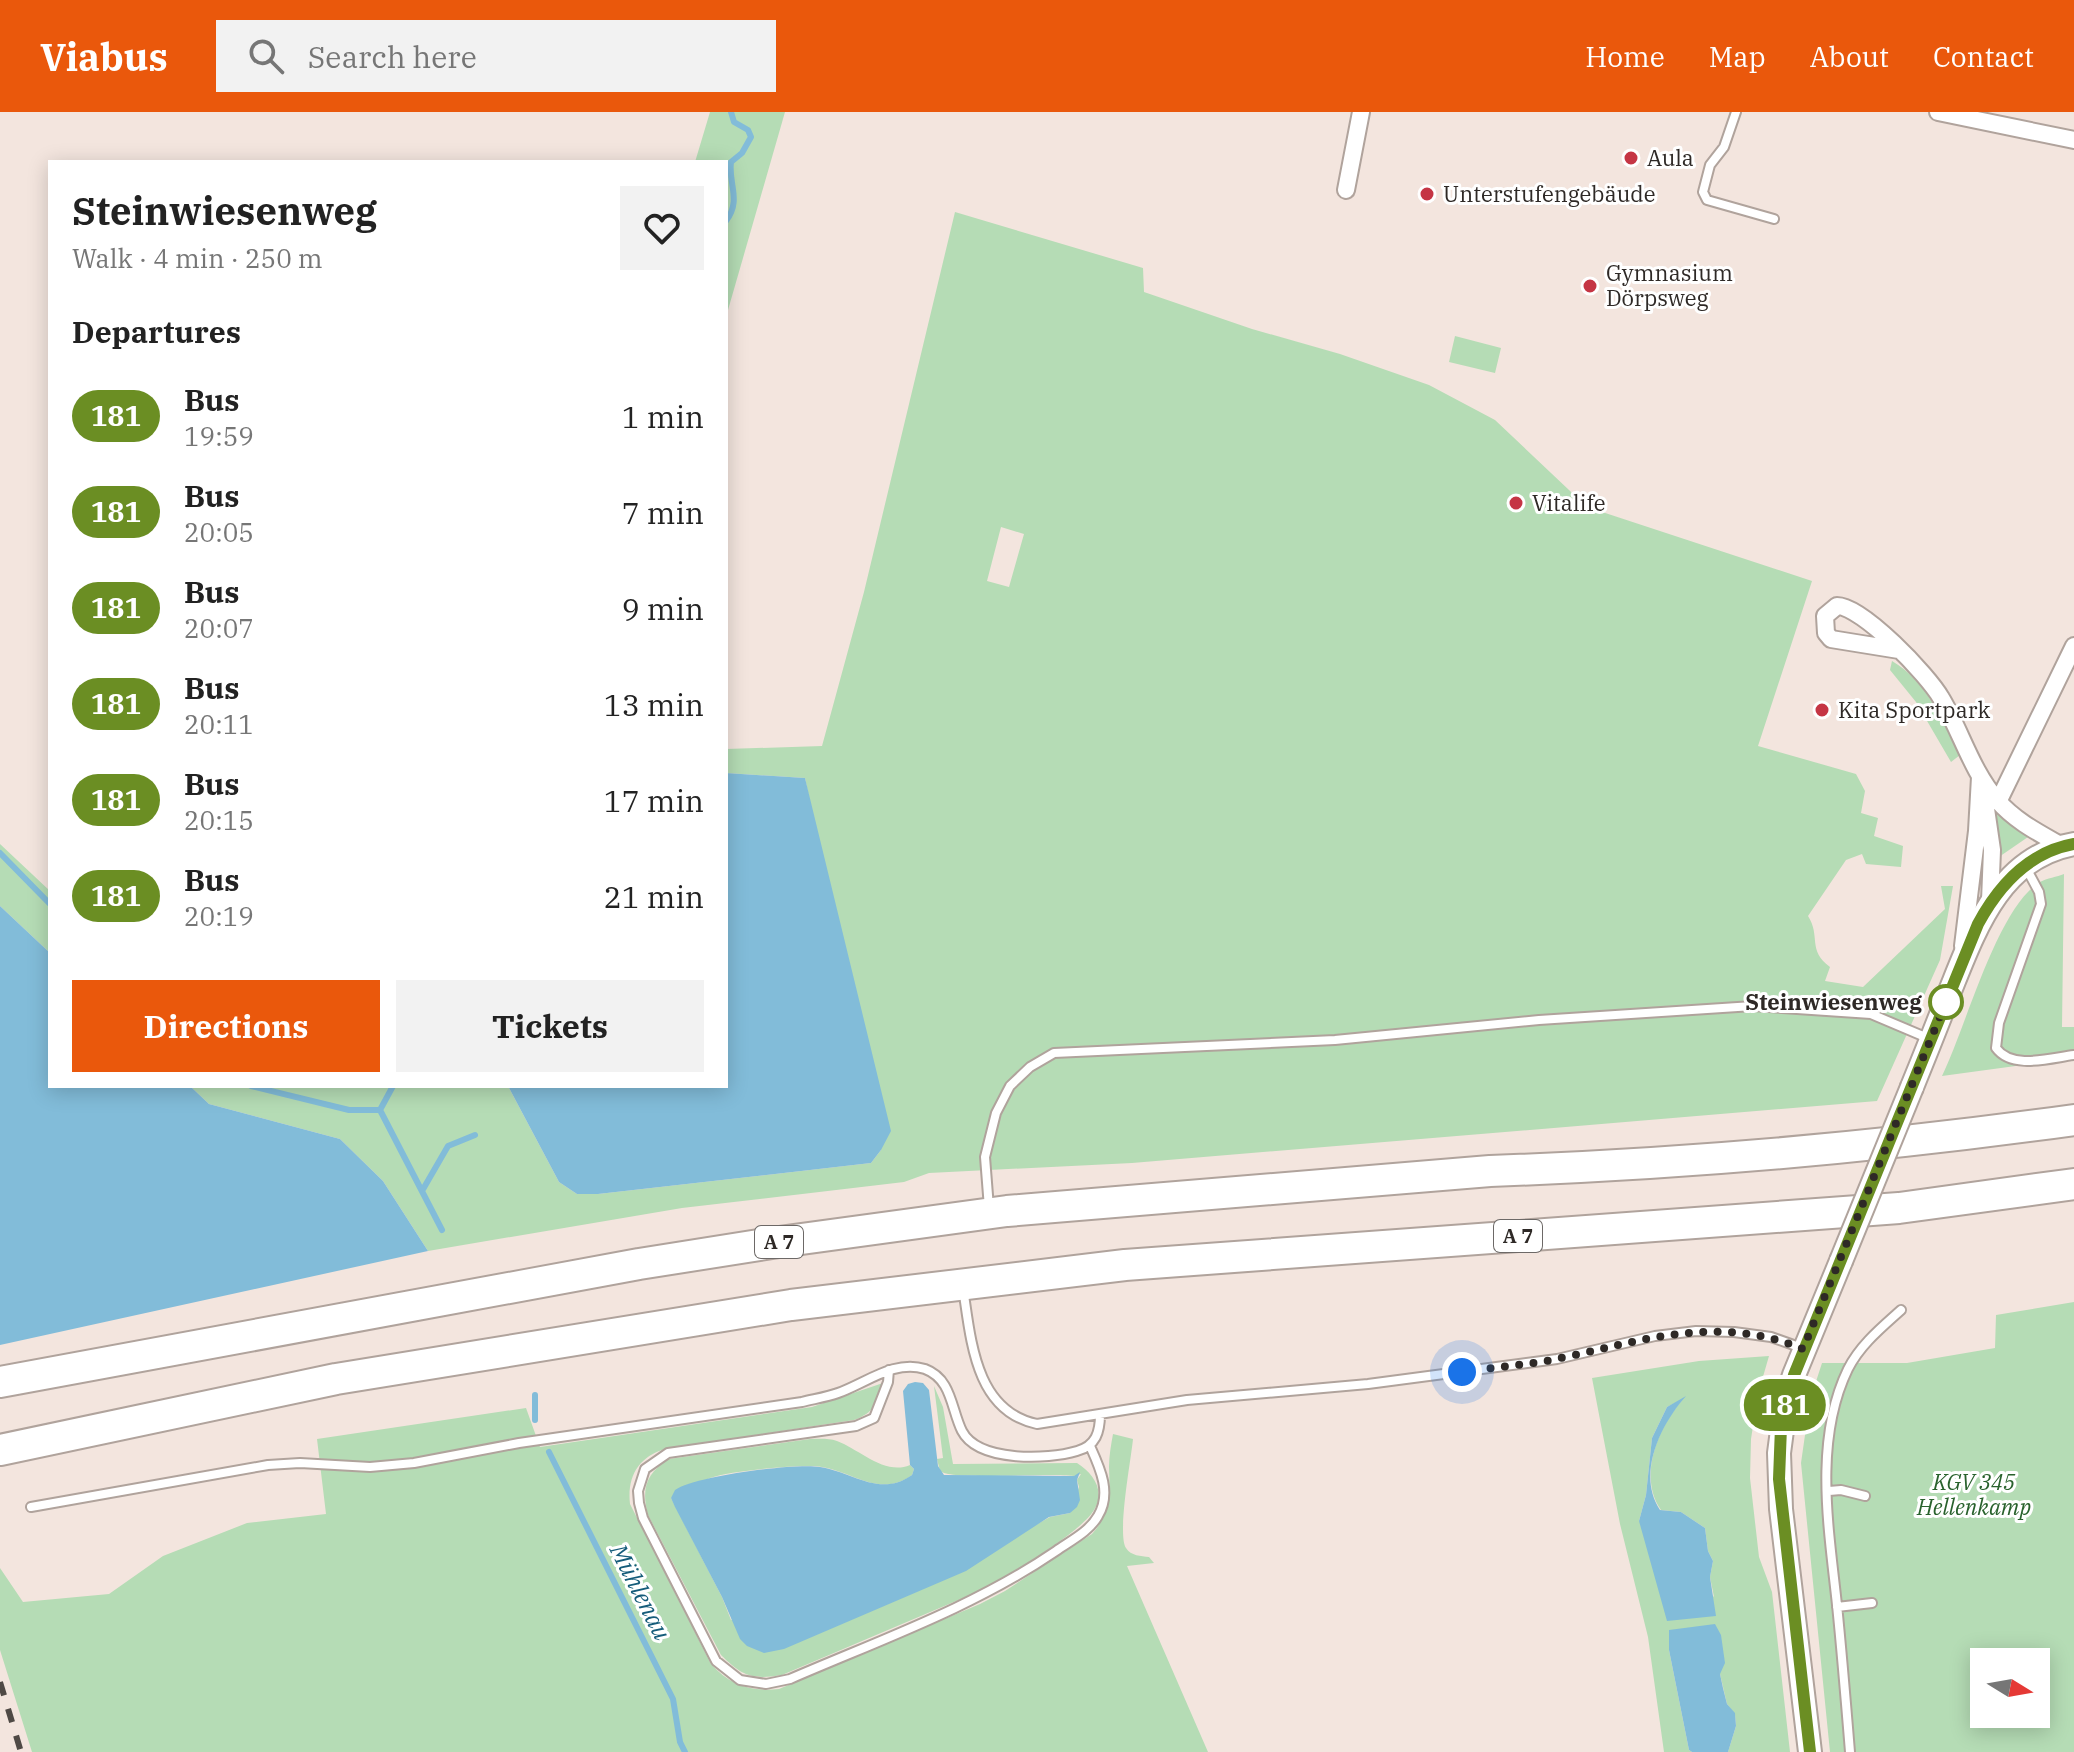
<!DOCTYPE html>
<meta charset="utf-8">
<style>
body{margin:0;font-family:"IBM Plex Serif",serif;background:#f2f2f2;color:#222;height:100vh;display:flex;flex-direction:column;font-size:30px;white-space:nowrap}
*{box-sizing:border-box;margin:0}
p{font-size:26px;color:#767676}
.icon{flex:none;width:44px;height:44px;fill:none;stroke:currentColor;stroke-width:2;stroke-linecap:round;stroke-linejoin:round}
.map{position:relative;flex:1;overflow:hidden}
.drawer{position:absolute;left:48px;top:48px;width:680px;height:928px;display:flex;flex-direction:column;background:#fff;border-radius:0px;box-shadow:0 4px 20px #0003}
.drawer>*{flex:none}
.badge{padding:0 16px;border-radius:26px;font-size:28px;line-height:52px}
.needle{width:52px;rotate:101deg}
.controls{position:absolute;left:1970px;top:1536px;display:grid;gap:16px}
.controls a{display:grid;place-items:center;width:80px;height:80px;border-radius:0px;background:#fff;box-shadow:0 4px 20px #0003;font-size:40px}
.you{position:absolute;width:40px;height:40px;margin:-20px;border:6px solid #fff;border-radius:50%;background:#1a73e8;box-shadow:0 0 0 12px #1a73e833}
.map>.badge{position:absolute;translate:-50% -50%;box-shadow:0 0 0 4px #fff}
h2{padding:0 24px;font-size:30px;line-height:72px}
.round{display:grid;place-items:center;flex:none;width:84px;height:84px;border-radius:0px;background:#f2f2f2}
.head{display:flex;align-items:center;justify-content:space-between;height:136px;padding:0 24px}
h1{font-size:38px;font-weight:700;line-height:60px}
.button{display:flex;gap:16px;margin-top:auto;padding:16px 24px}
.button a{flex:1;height:92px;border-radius:0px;background:#ea580c;color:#fff;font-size:32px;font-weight:700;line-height:92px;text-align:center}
.button a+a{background:#f2f2f2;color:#222}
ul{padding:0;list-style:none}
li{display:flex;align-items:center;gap:24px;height:96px;padding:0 24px}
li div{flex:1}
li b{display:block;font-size:30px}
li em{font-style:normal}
li .badge{min-width:88px;font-weight:700;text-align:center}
header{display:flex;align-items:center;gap:48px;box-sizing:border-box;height:112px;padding:0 40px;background:#ea580c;color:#fff}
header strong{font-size:38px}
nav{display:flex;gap:44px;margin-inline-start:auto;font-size:28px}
.search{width:560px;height:72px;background:#f2f2f2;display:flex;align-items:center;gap:20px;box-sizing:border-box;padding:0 28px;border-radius:0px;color:#767676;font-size:30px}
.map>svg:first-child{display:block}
.green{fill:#b5dcb5;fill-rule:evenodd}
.water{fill:#82bcd9}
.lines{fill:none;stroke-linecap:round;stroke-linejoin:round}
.stream{stroke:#82bcd9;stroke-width:6}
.lane-casing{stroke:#b0a39c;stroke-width:12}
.street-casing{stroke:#b0a39c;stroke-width:20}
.secondary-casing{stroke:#b0a39c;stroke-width:26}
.highway-casing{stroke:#b0a39c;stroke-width:34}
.lane{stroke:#fff;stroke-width:8}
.street{stroke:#fff;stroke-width:16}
.secondary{stroke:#fff;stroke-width:22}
.highway{stroke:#fff;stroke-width:30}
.rail{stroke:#4f4945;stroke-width:6;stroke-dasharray:14 14;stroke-linecap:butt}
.secondary-bridge-casing{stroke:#b0a39c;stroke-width:26;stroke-linecap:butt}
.secondary-bridge{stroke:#fff;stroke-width:22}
.line-casing{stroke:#fff;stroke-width:18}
.line{stroke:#6b8e23;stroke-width:12}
.walk{stroke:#2e2926;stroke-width:8;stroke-dasharray:0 14.4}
.poi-dot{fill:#c53544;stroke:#fff;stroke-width:3}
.stop-dot{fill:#fff;stroke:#6b8e23;stroke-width:4}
.labels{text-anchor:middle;stroke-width:6;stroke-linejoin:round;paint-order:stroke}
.shield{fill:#fff;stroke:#6d6967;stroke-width:2}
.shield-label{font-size:20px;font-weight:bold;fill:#2e2926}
.poi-label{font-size:22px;fill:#2e2926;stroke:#fff;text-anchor:start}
.stop-label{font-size:22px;font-weight:bold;fill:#2e2926;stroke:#fff;text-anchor:end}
.park-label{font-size:22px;font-style:italic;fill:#29622d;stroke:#fff}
.water-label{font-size:24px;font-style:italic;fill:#155c7a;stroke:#fff}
</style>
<header>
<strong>Viabus</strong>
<div class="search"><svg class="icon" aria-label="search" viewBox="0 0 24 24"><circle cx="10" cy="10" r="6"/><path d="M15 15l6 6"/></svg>Search here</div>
<nav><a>Home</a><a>Map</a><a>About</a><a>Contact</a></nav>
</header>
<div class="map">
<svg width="2074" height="1640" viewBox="0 0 2074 1640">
<rect width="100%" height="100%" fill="#f3e5de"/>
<path class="green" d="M710 0H785L726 205V50H695Z
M955 100 1143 156 1144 180 1252 217 1340 242 1429 273 1495 308 1587 395 1812 469 1758 634 1856 662 1865 679 1861 701 1878 706 1874 724 1903 734 1901 755 1866 752 1862 742 1846 748 1808 804C1821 824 1807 838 1830 855L1825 869 1863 875 1945 797 1941 774H1953L1940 848 1877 989 1132 1051 929 1061 904 1070 682 1096 428 1139 383 1069 340 1027 209 992 190 974H508L559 1070 577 1082H598L871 1051 881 1038 805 666 726 661V637L822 634 864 480ZM1001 415 1024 422 1009 475 987 469Z
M1455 224 1501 236 1495 261 1449 250Z
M1892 549C1926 569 1943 608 1960 643L1951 650 1916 590 1890 558Z
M1997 701 2028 725 1996 747 1994 703Z
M0 732 50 779V841L0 794Z
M2064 762 2062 915H2074V946L1942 964C1966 915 1997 796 2040 770 2047 766 2057 765 2064 762Z
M2074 1190V1640H1830L1801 1351 1810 1288 1822 1251H1907L1995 1236 1996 1203ZM1984 1550H2036V1602H1984Z
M1769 1244 1758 1282 1751 1327 1750 1366 1759 1445 1772 1480 1790 1640H1728L1736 1614 1735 1602 1727 1592 1720 1562 1669 1518V1538L1689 1638 1692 1640H1664L1648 1525 1620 1412 1592 1266 1699 1249ZM1683 1287C1659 1314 1637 1364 1661 1398L1681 1400 1705 1416 1708 1439 1713 1449 1710 1465 1714 1485 1639 1409 1646 1383 1652 1326 1667 1295Z
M883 1271C878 1290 874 1301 854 1308L665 1337C638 1345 627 1365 630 1392L711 1552C730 1573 750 1580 779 1577L980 1492 1005 1479 1092 1422C1111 1401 1110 1381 1109 1355 1109 1344 1111 1333 1113 1322L1133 1327C1131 1348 1117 1422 1126 1436 1131 1444 1141 1444 1149 1445L1154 1451 1127 1454 1208 1640H32L0 1538V1456L23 1490 109 1482 163 1444 247 1411 326 1402 317 1327 526 1296 540 1335 812 1295Z
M934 1274 943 1295 953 1352 1077 1351C1093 1361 1106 1379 1094 1398 1081 1421 1001 1468 975 1481L782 1563C752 1568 742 1564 721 1543L648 1403C641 1377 646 1361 669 1347L810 1327C819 1327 828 1326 837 1329 859 1337 885 1364 910 1353L914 1357 912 1363C878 1388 850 1356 814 1354 792 1353 730 1359 710 1366 697 1371 684 1379 671 1386L722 1485 731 1508 1032 1415 1050 1405 1070 1401 1079 1375 1077 1368 1081 1362 1074 1364C1048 1360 953 1369 940 1359L937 1347 943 1346Z"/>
<path class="water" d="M726 661 805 666 891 1019 881 1038 871 1051 598 1082H577L559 1070 508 974H726Z
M0 794 50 841V974H190L209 992 340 1027 383 1069 428 1139 0 1233Z
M915 1270 923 1271 929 1278 938 1354 944 1363 1074 1364 1080 1360 1077 1368 1080 1388 1077 1395 1070 1401 1049 1405 966 1459 784 1537 764 1541 747 1534 740 1527 722 1485 675 1395 671 1386 675 1378C695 1364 794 1351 820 1355 853 1360 880 1386 912 1363L914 1357 910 1353 903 1279 908 1272Z
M1686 1284C1661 1312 1636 1362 1660 1398L1681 1400 1705 1416 1708 1439 1713 1449 1710 1465 1716 1504 1667 1509 1639 1409 1646 1383 1652 1326 1667 1295Z
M1715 1512 1721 1523 1725 1551 1720 1562 1723 1576 1727 1592 1735 1601 1736 1614 1728 1640H1692L1689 1638 1669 1538V1518Z"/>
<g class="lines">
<path class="stream" d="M726 109C742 88 728 72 731 50L742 41 751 25 748 18 734 10 731 0
M0 741 50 792
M251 974 349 998H380
M393 974 380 998 442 1118
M422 1079 448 1034 475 1023
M535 1308V1283
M549 1340 673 1587 680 1630 685 1640"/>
<defs>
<path id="lane" d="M1736 0 1724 35 1710 53 1703 80 1707 88 1774 107
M2025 754 2039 780 2041 792 1999 911 1996 936C2012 958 2050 946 2074 943
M989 1096 985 1045 996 1001 1010 974 1030 955 1054 941 1335 928 1539 908 1753 894 1871 902 1930 927
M963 1176C971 1228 975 1299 1037 1312L1187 1288 1368 1272 1557 1247 1655 1224 1696 1219 1734 1220 1771 1225 1802 1236
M889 1258 888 1270 874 1306 856 1314 668 1341 645 1357 638 1379 639 1391 643 1406 716 1549 740 1568 766 1572 790 1567C880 1528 974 1495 1056 1439 1070 1429 1089 1420 1098 1404 1112 1381 1100 1356 1090 1334
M1829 1379 1841 1378 1865 1384
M31 1395 268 1353 300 1351 370 1355 414 1351 519 1331 802 1290C814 1287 827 1285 838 1281 866 1271 895 1247 925 1257 952 1267 951 1297 962 1319 978 1350 1047 1348 1077 1339 1096 1334 1100 1320 1100 1302
M1837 1495 1872 1491
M1850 1640C1846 1591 1842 1542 1837 1493 1829 1417 1813 1329 1848 1257 1860 1233 1881 1216 1901 1198"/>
<path id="street" d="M1938 0 2074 28
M1346 78 1361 0
M1899 538 1831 527 1826 521 1825 504 1837 494C1862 494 1928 563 1941 586 1961 619 1971 658 1997 688 2015 709 2039 721 2062 734
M1985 690 1992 738 1990 789
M1998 690 2074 534
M1963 834 1977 719 1980 665"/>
<path id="secondary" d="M1912 975C1925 943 1938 911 1950 879 1975 817 2000 745 2074 732
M1810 1640 1781 1397 1779 1341 1786 1288 1794 1263 1841 1149"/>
<path id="highway" d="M0 1270 639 1152 772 1131 1007 1099 1490 1059C1685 1052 1881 1035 2074 1008
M0 1338 336 1267 791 1193 1125 1153 1899 1096 2074 1072"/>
</defs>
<use href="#lane" class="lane-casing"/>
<use href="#street" class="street-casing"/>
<use href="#secondary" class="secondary-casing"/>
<use href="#highway" class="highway-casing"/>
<use href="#lane" class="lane"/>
<use href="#street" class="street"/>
<use href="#secondary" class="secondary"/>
<use href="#highway" class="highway"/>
<path class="rail" d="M0 1570 21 1640"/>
<defs>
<path id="secondary-bridge" d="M1841 1149 1912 975"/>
</defs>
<use href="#secondary-bridge" class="secondary-bridge-casing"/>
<use href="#secondary-bridge" class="secondary-bridge"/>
</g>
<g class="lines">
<defs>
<path id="line" d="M1810 1640 1779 1367 1781 1315 1794 1263 1978 812C1999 773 2029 740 2074 732"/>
</defs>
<use href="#line" class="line-casing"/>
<use href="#line" class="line"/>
<path class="walk" d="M1462 1260C1495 1255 1529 1253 1561 1246 1644 1228 1720 1202 1803 1237L1946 890"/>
</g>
<g class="poi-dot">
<circle cx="1631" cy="46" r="8"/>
<circle cx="1427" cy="82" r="8"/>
<circle cx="1590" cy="174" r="8"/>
<circle cx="1516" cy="391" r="8"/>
<circle cx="1822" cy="598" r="8"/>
</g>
<circle class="stop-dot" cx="1946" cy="890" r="16"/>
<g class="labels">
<g class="shield">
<rect x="1494" y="1108" width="48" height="32" rx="6"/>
<rect x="755" y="1114" width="48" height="32" rx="6"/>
</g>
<g class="shield-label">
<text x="1518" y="1131">A 7</text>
<text x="779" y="1137">A 7</text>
</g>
<g class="poi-label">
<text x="1647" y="54">Aula</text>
<text x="1443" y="90">Unterstufengebäude</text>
<text x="1606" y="169">Gymnasium<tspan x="1606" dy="25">Dörpsweg</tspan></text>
<text x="1532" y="399">Vitalife</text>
<text x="1838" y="606">Kita Sportpark</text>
</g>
<g class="stop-label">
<text x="1922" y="898">Steinwiesenweg</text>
</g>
<g class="park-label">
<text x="1974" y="1378">KGV 345<tspan x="1974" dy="25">Hellenkamp</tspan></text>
</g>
<g class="water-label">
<text transform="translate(640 1480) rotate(63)" y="8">Mühlenau</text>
</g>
</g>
</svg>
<div class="controls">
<a><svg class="needle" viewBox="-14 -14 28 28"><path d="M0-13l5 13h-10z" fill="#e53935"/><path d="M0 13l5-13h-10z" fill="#767676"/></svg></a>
</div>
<div class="you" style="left:1462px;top:1260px"></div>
<b class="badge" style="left:1785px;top:1293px;background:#6b8e23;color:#fff">181</b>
<section class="drawer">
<div class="head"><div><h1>Steinwiesenweg</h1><p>Walk · 4 min · 250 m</p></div><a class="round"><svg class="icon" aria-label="heart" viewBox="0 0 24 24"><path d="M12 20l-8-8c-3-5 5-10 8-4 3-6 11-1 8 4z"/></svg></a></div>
<h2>Departures</h2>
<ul>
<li><span class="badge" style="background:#6b8e23;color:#fff">181</span><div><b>Bus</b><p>19:59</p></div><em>1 min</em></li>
<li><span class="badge" style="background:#6b8e23;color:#fff">181</span><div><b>Bus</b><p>20:05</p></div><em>7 min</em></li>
<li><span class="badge" style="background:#6b8e23;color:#fff">181</span><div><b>Bus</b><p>20:07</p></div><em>9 min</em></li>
<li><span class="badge" style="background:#6b8e23;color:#fff">181</span><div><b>Bus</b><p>20:11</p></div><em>13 min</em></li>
<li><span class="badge" style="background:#6b8e23;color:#fff">181</span><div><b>Bus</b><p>20:15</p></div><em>17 min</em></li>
<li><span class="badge" style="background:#6b8e23;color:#fff">181</span><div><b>Bus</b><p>20:19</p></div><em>21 min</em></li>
</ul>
<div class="button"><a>Directions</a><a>Tickets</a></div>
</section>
</div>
